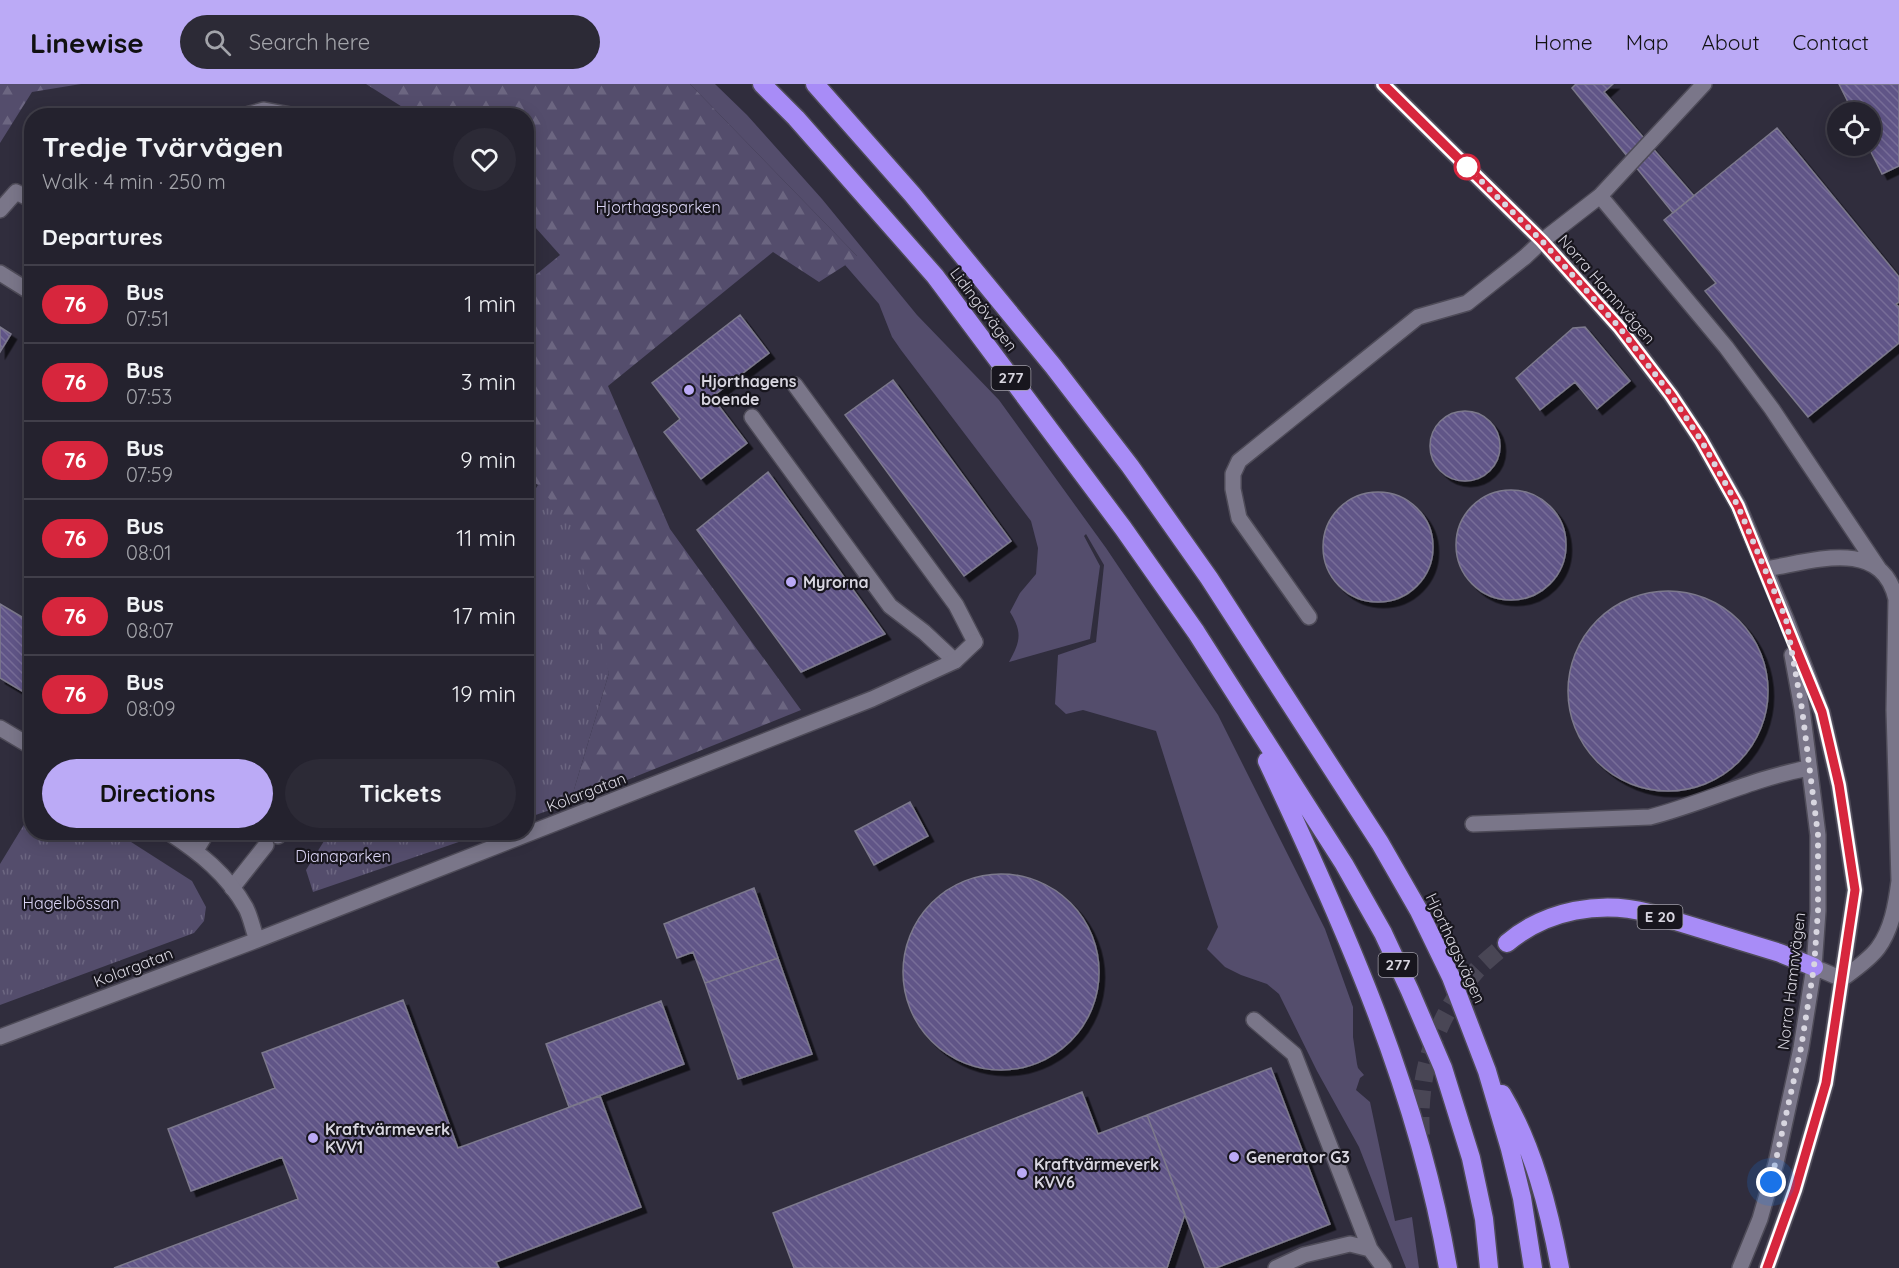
<!DOCTYPE html>
<meta charset="utf-8">
<style>
body{margin:0;font-family:Quicksand,sans-serif;background:#2c2a36;color:#f1f3f6;height:100vh;display:flex;flex-direction:column;font-size:22px;white-space:nowrap}
*{box-sizing:border-box;margin:0}
p{font-size:20px;color:#a3a4aa}
.icon{flex:none;width:33px;height:33px;fill:none;stroke:currentColor;stroke-width:2;stroke-linecap:round;stroke-linejoin:round}
.map{position:relative;flex:1;overflow:hidden}
.drawer{position:absolute;left:24px;top:24px;width:510px;height:732px;display:flex;flex-direction:column;background:#24222e;border-radius:24px;box-shadow:0 3px 15px #0003,0 0 0 2px #413f4a}
.drawer>*{flex:none}
.badge{padding:0 12px;border-radius:20px;font-size:21px;line-height:39px}
.buttons{position:absolute;left:1827px;top:18px;display:grid;gap:12px}
.buttons a{display:grid;place-items:center;width:54px;height:54px;border-radius:50%;background:#24222e;box-shadow:0 3px 15px #0003,0 0 0 2px #413f4a;font-size:30px}
.you{position:absolute;width:30px;height:30px;margin:-15px;border:4px solid #fff;border-radius:50%;background:#1a73e8;box-shadow:0 0 0 9px #1a73e833}
.map>.badge{position:absolute;translate:-50% -50%;box-shadow:0 0 0 3px #fff}
h2{padding:0 18px;font-size:22px;line-height:54px}
.round{display:grid;place-items:center;flex:none;width:63px;height:63px;border-radius:32px;background:#2c2a36}
.headline{display:flex;align-items:center;justify-content:space-between;height:102px;padding:0 18px}
h1{font-size:28px;font-weight:700;line-height:45px}
.cta{display:flex;gap:12px;margin-top:auto;padding:12px 18px}
.cta a{flex:1;height:69px;border-radius:36px;background:#bbaaf6;color:#111;font-size:24px;font-weight:700;line-height:69px;text-align:center}
.cta a+a{background:#2c2a36;color:#f1f3f6}
ul{padding:0;list-style:none}
li{display:flex;align-items:center;gap:18px;height:78px;padding:0 18px;border-top:2px solid #413f4a}
li div{flex:1}
li b{display:block;font-size:22px}
li em{font-style:normal}
li .badge{min-width:66px;font-weight:700;text-align:center}
header{display:flex;align-items:center;gap:36px;box-sizing:border-box;height:84px;padding:0 30px;background:#bbaaf6;color:#111}
header strong{font-size:28px}
nav{display:flex;gap:33px;margin-inline-start:auto;font-size:21px}
.search{width:420px;height:54px;background:#2c2a36;display:flex;align-items:center;gap:15px;box-sizing:border-box;padding:0 21px;border-radius:33px;color:#a3a4aa;font-size:22px}
.map>svg:first-child{display:block}
.green{fill:#544d6c}
.forest{fill:url(#forest-firs)}
.park{fill:url(#park-tufts)}
.building{fill:url(#building-back-hatch);stroke:#7c798c;stroke-width:1.5;filter:url(#shadow)}
.lines{fill:none;stroke-linecap:round;stroke-linejoin:round}
.motorway-tunnel{stroke:#494655;stroke-width:18;stroke-dasharray:18 9;stroke-linecap:butt}
.service-casing{stroke:#4e4b58;stroke-width:18}
.minor-casing{stroke:#4e4b58;stroke-width:18}
.secondary-casing{stroke:#4e4b58;stroke-width:18}
.motorway-casing{stroke:#4e4b58;stroke-width:21}
.service{stroke:#7a7689;stroke-width:15}
.minor{stroke:#7a7689;stroke-width:15}
.secondary{stroke:#7a7689;stroke-width:15}
.motorway{stroke:#a88cf7;stroke-width:18}
.line-casing{stroke:#fff;stroke-width:14}
.line{stroke:#d7263d;stroke-width:9}
.walk{stroke:#d8d6e0;stroke-width:6;stroke-dasharray:0 10.8}
.stop-dot{fill:#fff;stroke:#d7263d;stroke-width:3}
.poi-dot{fill:#bbaaf6;stroke:#18161e;stroke-width:2}
.labels{text-anchor:middle;stroke-width:4.5;stroke-linejoin:round;paint-order:stroke}
.shield{fill:#18161e;stroke:#9e9ca6;stroke-width:1.5}
.shield-label{font-size:15px;font-weight:bold;fill:#d8d6e0}
.park-label{font-size:16px;fill:#dbd5f5;stroke:#18161e}
.street-label{font-size:16px;fill:#d8d6e0;stroke:#18161e}
.poi-label{font-size:16px;font-weight:bold;fill:#d8d6e0;stroke:#18161e;text-anchor:start}
</style>
<header>
<strong>Linewise</strong>
<div class="search"><svg class="icon" aria-label="search" viewBox="0 0 24 24"><circle cx="10" cy="10" r="6"/><path d="M15 15l6 6"/></svg>Search here</div>
<nav><a>Home</a><a>Map</a><a>About</a><a>Contact</a></nav>
</header>
<div class="map">
<svg width="1899" height="1184" viewBox="0 0 1899 1184">
<defs>
<pattern id="forest-firs" width="22" height="20" patternUnits="userSpaceOnUse" patternTransform="scale(1.5)"><rect width="22" height="20" fill="#544d6c"/><path d="M5 1l3.5 6h-7zM16 11l3.5 6h-7z" fill="#6c6681"/></pattern>
<pattern id="park-tufts" width="24" height="20" patternUnits="userSpaceOnUse" patternTransform="scale(1.5)"><rect width="24" height="20" fill="#544d6c"/><path d="M3 7l-1-3M5 7V3M7 7l1-3M15 17l-1-3M17 17v-4M19 17l1-3" fill="none" stroke="#6c6681"/></pattern>
<pattern id="building-back-hatch" width="6" height="6" patternUnits="userSpaceOnUse" patternTransform="scale(1.5)"><rect width="6" height="6" fill="#615587"/><path d="M-1 5l2 2M0 0l6 6M5-1l2 2" fill="none" stroke="#776d98"/></pattern>
<filter id="shadow"><feDropShadow dx="5.5" dy="5.5" stdDeviation="0" flood-color="#0009"/></filter>
</defs>
<rect width="100%" height="100%" fill="#302d3d"/>
<path class="green" d="M690 0H715L747 31 822 115 917 231 999 316 1106 464 1218 631 1325 845 1353 923V953L1357 980 1358 984 1364 991 1360 994 1356 1006 1370 1018 1395 1137 1412 1133 1419 1184H1406L1359 1063 1317 987 1279 910 1267 900 1241 891 1225 883 1207 865 1218 843 1156 647 1083 626 1066 630 1055 620 1058 571 1096 558 1104 481 1086 450 1084 452 1100 482 1090 555 1009 578C1020 558 1023 549 1010 528L1020 509 1036 490 1038 464 1031 437 901 266 892 253 879 220 845 181 857 172Z"/>
<path class="forest" d="M0 0H81L32 8 0 59Z
M366 0H690L858 173 819 198 773 168 608 302 670 445 801 626 570 719 609 589 538 401 527 394V198L560 171 527 134 526 32 415 31Z"/>
<path class="park" d="M538 401 573 444 609 589 570 719 527 734 526 420Z
M31 729 32 748 117 749 192 797 206 823 204 837 194 849 0 921V780Z
M329 749V748L485 749 313 808 306 786Z"/>
<path class="building" d="M1576 0H1613L1604 8 1694 112 1673 129 1572 4Z
M1839 0H1899V82L1882 90 1868 62H1870V28H1853Z
M1777 44 1899 193V218L1896 220 1899 223V259L1808 333 1705 207 1716 199 1664 136Z
M740 231 769 269 712 313 747 359 701 395 664 348 680 335 652 299Z
M0 243 11 250 0 268Z
M1585 243 1630 297 1597 325 1575 298 1540 326 1516 294 1573 244Z
M893 296 1011 457 964 492 845 331Z
M1430 362a35 35 0 1 1 70 0a35 35 0 1 1-70 0Z
M768 388 885 550 801 588 697 446Z
M1456 461a55 55 0 1 1 110 0a55 55 0 1 1-110 0Z
M1323 463a55 55 0 1 1 110 0a55 55 0 1 1-110 0Z
M1568 607a100 100 0 1 1 200 0a100 100 0 1 1-200 0Z
M0 520 32 539V613L0 594Z
M910 718 928 752 874 781 855 747Z
M903 888a98 98 0 1 1 196 0a98 98 0 1 1-196 0Z
M754 804 778 874 705 899 693 868 677 874 664 840Z
M778 874 812 970 738 995 705 899Z
M403 916 458 1064 600 1012 641 1123 496 1178 499 1184H114L298 1115 282 1073 191 1107 168 1045 275 1004 262 969Z
M661 917 684 980 569 1023 546 960Z
M1271 984 1330 1140 1216 1184H1205L1147 1031Z
M1082 1008 1098 1050 1147 1031 1185 1130 1167 1184H794L773 1129Z"/>
<g class="lines">
<path class="motorway-tunnel" d="M1421 1051C1417 991 1435 933 1476 887 1485 877 1497 868 1507 859"/>
<defs>
<path id="service" d="M243 32 264 26 296 32
M1600 112 1726 263 1772 325 1879 485
M0 126 16 108 32 116
M1542 157 1600 112 1704 0
M795 301 956 521 975 558
M752 333 890 522 924 548 955 577
M1765 485C1811 478 1881 452 1896 515L1894 626 1899 797
M1473 740 1650 733C1704 719 1754 694 1809 684
M278 752 280 748
M196 766 207 748
M232 804 266 761
M1842 895C1854 886 1869 876 1878 864 1892 845 1896 820 1899 797
M1254 936 1294 970 1370 1165 1384 1184
M1276 1184 1304 1171 1350 1160 1370 1165"/>
<path id="minor" d="M0 189 32 209
M1309 533 1239 434 1233 405V390L1239 377 1418 233 1467 219 1525 173 1542 157
M0 644 32 663
M168 748C200 769 227 790 246 824 251 834 253 846 257 856
M0 953 257 856 872 615 955 577 975 558"/>
<path id="secondary" d="M1383 0 1542 157 1619 243 1671 311 1701 356 1738 421 1786 535 1822 628 1839 701 1855 806 1826 999 1795 1106 1767 1184
M1814 883 1842 895
M1740 1184 1760 1135 1776 1079 1801 964 1814 883 1818 827V751L1802 625 1792 571"/>
<path id="motorway" d="M762 0 796 34 935 192 1123 444 1196 548 1344 780 1383 849 1410 907 1443 984 1471 1074 1484 1135 1489 1184
M815 0 912 110 1053 282 1130 382 1209 494 1380 759 1419 827 1451 893 1487 987 1510 1065 1522 1114 1533 1184
M1267 677C1343 839 1418 1006 1448 1184
M1507 859C1546 826 1601 816 1649 829L1780 869 1814 883
M1502 1010C1533 1062 1549 1125 1560 1184"/>
</defs>
<use href="#service" class="service-casing"/>
<use href="#minor" class="minor-casing"/>
<use href="#secondary" class="secondary-casing"/>
<use href="#motorway" class="motorway-casing"/>
<use href="#service" class="service"/>
<use href="#minor" class="minor"/>
<use href="#secondary" class="secondary"/>
<use href="#motorway" class="motorway"/>
</g>
<g class="lines">
<defs>
<path id="line" d="M1383 0 1542 157 1619 243 1671 311 1701 356 1738 422 1822 628 1839 701 1855 806 1826 999 1795 1106 1767 1184"/>
</defs>
<use href="#line" class="line-casing"/>
<use href="#line" class="line"/>
<path class="walk" d="M1467 83 1463 79 1542 157 1619 243 1671 311 1701 356 1738 422 1786 535 1802 625 1818 751V827L1814 883 1801 964 1771 1098"/>
</g>
<circle class="stop-dot" cx="1467" cy="83" r="12"/>
<g class="poi-dot">
<circle cx="689" cy="306" r="6"/>
<circle cx="791" cy="498" r="6"/>
<circle cx="313" cy="1054" r="6"/>
<circle cx="1234" cy="1073" r="6"/>
<circle cx="1022" cy="1089" r="6"/>
</g>
<g class="labels">
<g class="shield">
<rect x="991.5" y="282" width="39" height="24" rx="4.5"/>
<rect x="1637.5" y="821" width="45" height="24" rx="4.5"/>
<rect x="1378.5" y="869" width="39" height="24" rx="4.5"/>
</g>
<g class="shield-label">
<text x="1011" y="299">277</text>
<text x="1660" y="838">E 20</text>
<text x="1398" y="886">277</text>
</g>
<g class="park-label">
<text x="658" y="129">Hjorthagsparken</text>
<text x="343" y="778">Dianaparken</text>
<text x="71" y="825">Hagelbössan</text>
</g>
<g class="street-label">
<text transform="translate(1607 205) rotate(49)" y="6">Norra Hamnvägen</text>
<text transform="translate(984 225) rotate(53)" y="6">Lidingövägen</text>
<text transform="translate(586 708) rotate(-21)" y="6">Kolargatan</text>
<text transform="translate(1456 864) rotate(65)" y="6">Hjorthagsvägen</text>
<text transform="translate(133 883) rotate(-21)" y="6">Kolargatan</text>
<text transform="translate(1791 897) rotate(-83)" y="6">Norra Hamnvägen</text>
</g>
<g class="poi-label">
<text x="701" y="303">Hjorthagens<tspan x="701" dy="18">boende</tspan></text>
<text x="803" y="504">Myrorna</text>
<text x="325" y="1051">Kraftvärmeverk<tspan x="325" dy="18">KVV1</tspan></text>
<text x="1246" y="1079">Generator G3</text>
<text x="1034" y="1086">Kraftvärmeverk<tspan x="1034" dy="18">KVV6</tspan></text>
</g>
</g>
</svg>
<div class="buttons">
<a><svg class="icon" aria-label="locate" viewBox="0 0 24 24"><circle cx="12" cy="12" r="6"/><path d="M12 2v4M12 18v4M2 12h4M18 12h4"/></svg></a>
</div>
<div class="you" style="left:1771px;top:1098px"></div>
<section class="drawer">
<div class="headline"><div><h1>Tredje Tvärvägen</h1><p>Walk · 4 min · 250 m</p></div><a class="round"><svg class="icon" aria-label="heart" viewBox="0 0 24 24"><path d="M12 20l-8-8c-3-5 5-10 8-4 3-6 11-1 8 4z"/></svg></a></div>
<h2>Departures</h2>
<ul>
<li><span class="badge" style="background:#d7263d;color:#fff">76</span><div><b>Bus</b><p>07:51</p></div><em>1 min</em></li>
<li><span class="badge" style="background:#d7263d;color:#fff">76</span><div><b>Bus</b><p>07:53</p></div><em>3 min</em></li>
<li><span class="badge" style="background:#d7263d;color:#fff">76</span><div><b>Bus</b><p>07:59</p></div><em>9 min</em></li>
<li><span class="badge" style="background:#d7263d;color:#fff">76</span><div><b>Bus</b><p>08:01</p></div><em>11 min</em></li>
<li><span class="badge" style="background:#d7263d;color:#fff">76</span><div><b>Bus</b><p>08:07</p></div><em>17 min</em></li>
<li><span class="badge" style="background:#d7263d;color:#fff">76</span><div><b>Bus</b><p>08:09</p></div><em>19 min</em></li>
</ul>
<div class="cta"><a>Directions</a><a>Tickets</a></div>
</section>
</div>
